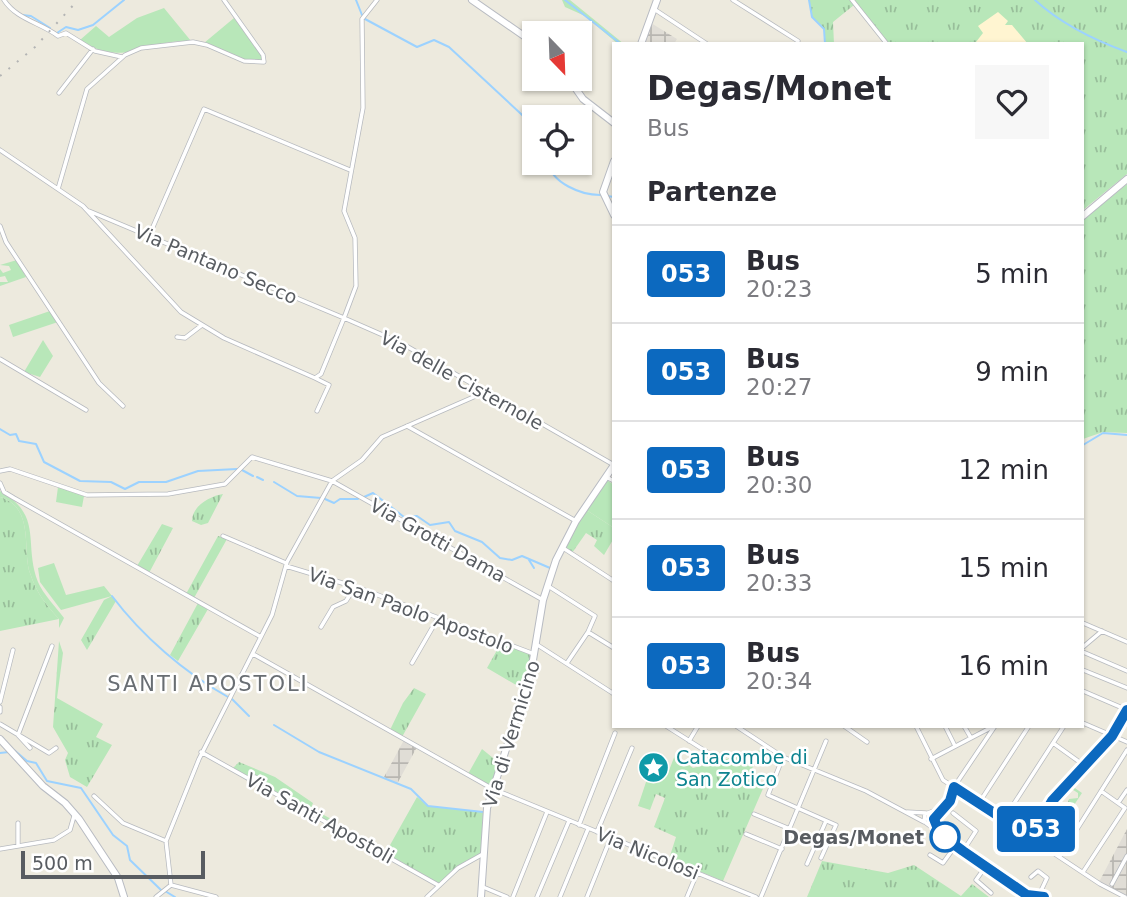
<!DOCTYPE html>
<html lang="it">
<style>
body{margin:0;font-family:"DejaVu Sans",sans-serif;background:#f7f7f7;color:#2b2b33;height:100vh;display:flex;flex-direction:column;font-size:26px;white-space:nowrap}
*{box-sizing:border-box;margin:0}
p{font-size:23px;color:#7c7c81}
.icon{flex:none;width:38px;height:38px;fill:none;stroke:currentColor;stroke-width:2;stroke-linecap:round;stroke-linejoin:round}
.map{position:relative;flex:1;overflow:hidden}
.side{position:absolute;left:612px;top:42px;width:472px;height:686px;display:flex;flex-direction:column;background:#fff;border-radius:0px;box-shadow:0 2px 5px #0004}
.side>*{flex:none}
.badge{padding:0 14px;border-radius:5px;font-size:24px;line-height:46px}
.needle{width:46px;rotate:157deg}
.buttons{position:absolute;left:522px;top:21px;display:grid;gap:14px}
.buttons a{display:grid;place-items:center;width:70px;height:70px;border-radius:0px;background:#fff;box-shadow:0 2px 5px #0004;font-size:35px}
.scale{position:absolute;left:21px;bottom:18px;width:184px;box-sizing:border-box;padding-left:7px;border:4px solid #585c61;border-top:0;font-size:19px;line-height:24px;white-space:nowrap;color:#585c61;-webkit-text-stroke:5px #fff;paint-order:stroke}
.map>.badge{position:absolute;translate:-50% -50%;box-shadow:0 0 0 4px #fff}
h2{padding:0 35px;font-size:26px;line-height:63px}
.round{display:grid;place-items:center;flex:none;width:74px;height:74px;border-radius:0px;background:#f7f7f7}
.overview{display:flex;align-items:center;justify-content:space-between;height:119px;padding:0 35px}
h1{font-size:33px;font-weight:700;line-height:52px}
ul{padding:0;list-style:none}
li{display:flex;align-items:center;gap:21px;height:98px;padding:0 35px;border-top:2px solid #e1e1e2}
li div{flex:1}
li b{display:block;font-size:26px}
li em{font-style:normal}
li .badge{min-width:77px;font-weight:700;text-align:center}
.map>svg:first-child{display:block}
.commercial{fill:#fff5d1}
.industrial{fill:url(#industrial-grid)}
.grass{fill:url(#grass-tufts)}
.park{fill:url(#park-dots)}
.garden{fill:#b8e7b9}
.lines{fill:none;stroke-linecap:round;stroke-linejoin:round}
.stream{stroke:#9cd2ff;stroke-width:2}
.street-casing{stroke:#b7babf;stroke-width:5}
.secondary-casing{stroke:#b8bbc2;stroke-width:8}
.street{stroke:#fff;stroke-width:3.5}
.secondary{stroke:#fff;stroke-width:6}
.rail{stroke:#b3b4b4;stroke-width:2;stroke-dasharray:2 9;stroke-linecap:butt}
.line-casing{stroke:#fff;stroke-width:16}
.line{stroke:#0c69bf;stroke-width:10}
.stop-dot{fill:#fff;stroke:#0c69bf;stroke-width:3.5}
.labels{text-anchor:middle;stroke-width:5;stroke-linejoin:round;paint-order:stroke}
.street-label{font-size:19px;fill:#585c61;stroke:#fff}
.culture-label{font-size:19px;fill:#0d838f;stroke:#fff;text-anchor:start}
.stop-label{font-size:19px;font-weight:bold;fill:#585c61;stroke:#fff;text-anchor:end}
.neighbourhood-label{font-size:21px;letter-spacing:2px;fill:#696e73;stroke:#fff}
</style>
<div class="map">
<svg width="1127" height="897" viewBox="0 0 1127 897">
<defs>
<pattern id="industrial-grid" width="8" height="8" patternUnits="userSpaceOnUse" patternTransform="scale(1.75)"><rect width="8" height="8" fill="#e0ddd6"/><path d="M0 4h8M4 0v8" fill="none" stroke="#b8b6b1"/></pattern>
<pattern id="grass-tufts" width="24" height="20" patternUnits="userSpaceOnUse" patternTransform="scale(1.75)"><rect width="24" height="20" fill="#b8e7b9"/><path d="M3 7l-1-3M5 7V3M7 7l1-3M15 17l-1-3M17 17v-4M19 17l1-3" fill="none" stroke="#98be9a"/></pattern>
<pattern id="park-dots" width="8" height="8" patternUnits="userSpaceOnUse" patternTransform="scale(1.75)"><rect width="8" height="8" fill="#b8e7b9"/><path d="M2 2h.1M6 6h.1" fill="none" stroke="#98be9a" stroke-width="1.8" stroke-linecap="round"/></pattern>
</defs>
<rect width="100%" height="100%" fill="#edeade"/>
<path class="commercial" d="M995 3 1028 44H945Z"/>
<path class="industrial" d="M651 23 677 39 674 44H643Z
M404 740 417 747 397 784 384 777Z
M1127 829V897L1099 882Z"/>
<path class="grass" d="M562 0H570L624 44H618L585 16 565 7Z
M809 0H850L854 5 833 22 834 44H825L824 29 812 17Z
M854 0H1127V174L1083 210V44H1028L1012 25H1005L1008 21 998 12 978 26 983 33 976 42 888 44Z
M1127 184V433L1103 432 1083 439V220Z
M223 494 208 523 201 525 192 521C192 506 210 496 223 494Z
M0 497C35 507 22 551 30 573 36 592 46 605 59 619L0 631Z
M585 509 614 528V538L604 555 594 546 597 540 586 533 572 553 565 547Z
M162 524 173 528 149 573 137 566Z
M218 536 227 539 194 598 186 594Z
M112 596 116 601 87 650 81 640 104 600Z
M198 603 208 609 178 661 170 655Z
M59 641 63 653 57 698 103 724 96 737 112 745 87 787 70 777 65 760 68 753 53 727Z
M501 643 527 652 532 658 523 689 487 668Z
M414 688 426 694 402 737 390 730 403 703Z
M482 749 498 762 491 786 468 774Z
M761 750 748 777 765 784 723 881 669 859 676 837 654 827 665 798 656 794 650 810 638 806 650 770 668 773 675 755 693 768Z
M239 762 275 777 313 803 311 808 333 820 331 824 233 768Z
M417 797 428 806 483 812 481 854 466 861 438 885 385 854Z
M822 861 888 873 914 865 961 896 972 884 989 897H807Z"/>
<path class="park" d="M1072 786 1082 793 1058 829 1045 820 1059 800 1063 811 1066 809 1069 799 1078 798V793L1070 788Z"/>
<path class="garden" d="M164 8 191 41C144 39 125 69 80 40L96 26 109 37 137 18Z
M234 18 263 58V61L242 60 204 43Z
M17 260 26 277 0 286V282H8L5 276 0 277V269L3 273 11 270 9 266 0 265Z
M50 311 58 322 13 337 9 325Z
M43 340 53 356 40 377 24 372Z
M607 480 614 485V528L585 509Z
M58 487 84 496 82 507 56 502Z
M0 491C44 516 23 543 38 582 43 594 56 607 64 618L59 628V619C46 605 36 592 30 573 22 551 35 507 0 497Z
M54 563 66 595 104 586 112 596 61 610 40 582 38 568Z"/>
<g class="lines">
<path class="stream" d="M356 0 362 15
M565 0 621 44
M809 0 812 17 824 29 825 44
M1035 0C1061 24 1094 40 1127 52
M22 15 31 16 50 28
M365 19 417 47 434 40 449 47 534 126
M57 33 66 27 78 30 93 25 124 0
M548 163C552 183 581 195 600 195
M607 196 614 197
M0 429 10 435 16 434 19 441 36 444 44 462 80 481 111 482 125 489 139 482H166L198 471 237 469
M1083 445 1103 433 1127 435
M242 470 253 476
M257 477 263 480
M274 482 297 496 321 498
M364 497 373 493 404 517 417 516 430 525 449 522 455 531 482 542 500 558 512 560 522 556 550 568
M325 499 334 503 340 499H358
M529 560 534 568
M112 596C142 636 185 673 228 697
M232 699 249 716
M274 725 319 752 411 789 428 806 483 812
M14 750 27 761 36 763 47 781 81 788 113 835 127 846 130 860 161 890
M0 753 9 752
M165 891 175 897"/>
<defs>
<path id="street" d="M4 0C16 19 41 23 58 36L66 33 95 51 122 57
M733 0 798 41
M852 0 887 44
M654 9 707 44
M59 93 93 49
M0 150 83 206 181 312 224 338 315 378 321 374 344 318 401 343 614 465
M58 189 87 89 125 55 141 48 193 42 207 45 244 61 264 62 263 55 224 0
M89 211 344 318 356 286 355 238 344 211 363 108 362 19 377 0
M0 226 6 242 99 383 123 406
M149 236 204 109 350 170
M177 337 185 338 202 325
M0 359 86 410
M315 378 329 385 317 411
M407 426 576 521
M0 471 10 469 87 495 168 494 225 484 252 457 332 481 543 600
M606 477 614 481
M0 483 4 492 14 498 261 637
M223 536 286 563
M563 548 614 581
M286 566 362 589 534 654
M548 586 595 616 588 632 614 648
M1083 623 1127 642
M321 627 333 607 346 601 355 587
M536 644 614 694
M1083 647 1102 631
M1083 652 1127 671
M253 654 493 789 756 897
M412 663 438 618
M567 663 588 632
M1083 670 1127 688
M1083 691 1127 710
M0 702 13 650
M0 707V712
M1083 723 1127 742
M0 724 49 753 56 748
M666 726 718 759
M736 726 783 757 866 791 924 822
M844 726 867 742
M916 726 943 780 1100 884 1125 897
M945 726 955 746
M964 726 971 738
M689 741 698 726
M1053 743 1085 766
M30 748 18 735 52 646
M201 752 438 885
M783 757 768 795 836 825 821 858
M931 759 994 726
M251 775 252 773
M255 777 259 780
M94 796 123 823 166 841
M979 803 1029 726
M1118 803 1127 790
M907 812 926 813
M953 813 976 831 963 851
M754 814 790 829
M1004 819 1064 726
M934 820 949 802 954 787 995 726
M924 822 925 814 942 808
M926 823 1028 897
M579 825 615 733
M597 832 632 748
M746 834 782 849
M1031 837 1052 801 1112 736 1127 710
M18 846V823
M0 849 54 840 70 830 74 816
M930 855 943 863 956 845
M1060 856 1127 750
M807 864 826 821
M986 866 976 880 991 893
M1083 872 1125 808 1101 791
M1031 877 1038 871 1047 878 1038 897
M1112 884 1127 856
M171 885 166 841 199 759 272 615 287 562 332 481 362 460 382 437 485 392
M483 887 507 897
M156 897 171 885 216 897
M427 897 458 868 483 854
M513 897 547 812
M537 897 569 821
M560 897 588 829
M587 897 611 837
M687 897 697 873
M761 897 826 741"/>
<path id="secondary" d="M472 0 534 43
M641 44 657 0
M569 79 583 99 614 123
M614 161 603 192 614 215
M1083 216 1127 179
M0 739 43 786 65 803 79 819 118 878 124 897
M481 897 487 808 531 672 543 600 556 560 576 521 614 465"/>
</defs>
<use href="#street" class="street-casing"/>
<use href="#secondary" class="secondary-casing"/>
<use href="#street" class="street"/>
<use href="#secondary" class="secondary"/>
<path class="rail" d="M0 76 35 47 78 0"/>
</g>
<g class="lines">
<defs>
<path id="line" d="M1044 897 1027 895 963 851 940 834 934 819 950 801 954 787 1031 837 1052 801 1112 736 1127 710"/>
</defs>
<use href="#line" class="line-casing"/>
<use href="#line" class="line"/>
</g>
<defs>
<symbol id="sight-disc" viewBox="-11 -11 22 22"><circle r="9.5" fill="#0f9aa8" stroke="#fff"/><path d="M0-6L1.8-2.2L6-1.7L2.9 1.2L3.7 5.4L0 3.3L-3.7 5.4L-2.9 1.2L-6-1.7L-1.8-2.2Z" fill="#fff"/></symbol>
</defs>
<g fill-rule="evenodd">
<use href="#sight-disc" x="636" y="750" width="35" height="35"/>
</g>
<circle class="stop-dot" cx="945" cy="837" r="14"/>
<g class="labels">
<g class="street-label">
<text transform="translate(216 264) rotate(23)" y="7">Via Pantano Secco</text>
<text transform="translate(462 380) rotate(29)" y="7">Via delle Cisternole</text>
<text transform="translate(438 540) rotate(29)" y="7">Via Grotti Dama</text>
<text transform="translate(411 610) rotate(20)" y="7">Via San Paolo Apostolo</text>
<text transform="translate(511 734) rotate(-73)" y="7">Via di Vermicino</text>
<text transform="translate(320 818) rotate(29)" y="7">Via Santi Apostoli</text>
<text transform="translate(648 853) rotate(22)" y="7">Via Nicolosi</text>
</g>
<g class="culture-label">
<text x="676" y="764">Catacombe di<tspan x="676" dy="22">San Zotico</tspan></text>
</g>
<g class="stop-label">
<text x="924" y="844">Degas/Monet</text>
</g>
<g class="neighbourhood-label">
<text x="208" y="691">SANTI APOSTOLI</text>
</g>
</g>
</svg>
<div class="buttons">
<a><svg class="needle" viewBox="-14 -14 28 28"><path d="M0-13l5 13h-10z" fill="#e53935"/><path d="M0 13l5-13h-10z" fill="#7c7c81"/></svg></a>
<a><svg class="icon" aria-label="locate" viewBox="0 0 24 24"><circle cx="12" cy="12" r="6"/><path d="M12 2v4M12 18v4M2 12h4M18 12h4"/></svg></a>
</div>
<div class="scale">500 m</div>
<b class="badge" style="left:1036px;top:829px;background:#0c69bf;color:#fff">053</b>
<section class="side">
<div class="overview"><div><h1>Degas/Monet</h1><p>Bus</p></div><a class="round"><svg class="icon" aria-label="heart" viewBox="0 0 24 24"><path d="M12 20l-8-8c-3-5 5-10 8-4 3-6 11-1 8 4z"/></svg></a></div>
<h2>Partenze</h2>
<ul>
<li><span class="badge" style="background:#0c69bf;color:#fff">053</span><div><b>Bus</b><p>20:23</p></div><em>5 min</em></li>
<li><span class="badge" style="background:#0c69bf;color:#fff">053</span><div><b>Bus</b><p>20:27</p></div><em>9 min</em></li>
<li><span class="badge" style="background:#0c69bf;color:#fff">053</span><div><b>Bus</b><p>20:30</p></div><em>12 min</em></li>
<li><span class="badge" style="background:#0c69bf;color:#fff">053</span><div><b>Bus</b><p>20:33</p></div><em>15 min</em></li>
<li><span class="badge" style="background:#0c69bf;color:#fff">053</span><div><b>Bus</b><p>20:34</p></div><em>16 min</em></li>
</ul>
</section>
</div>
